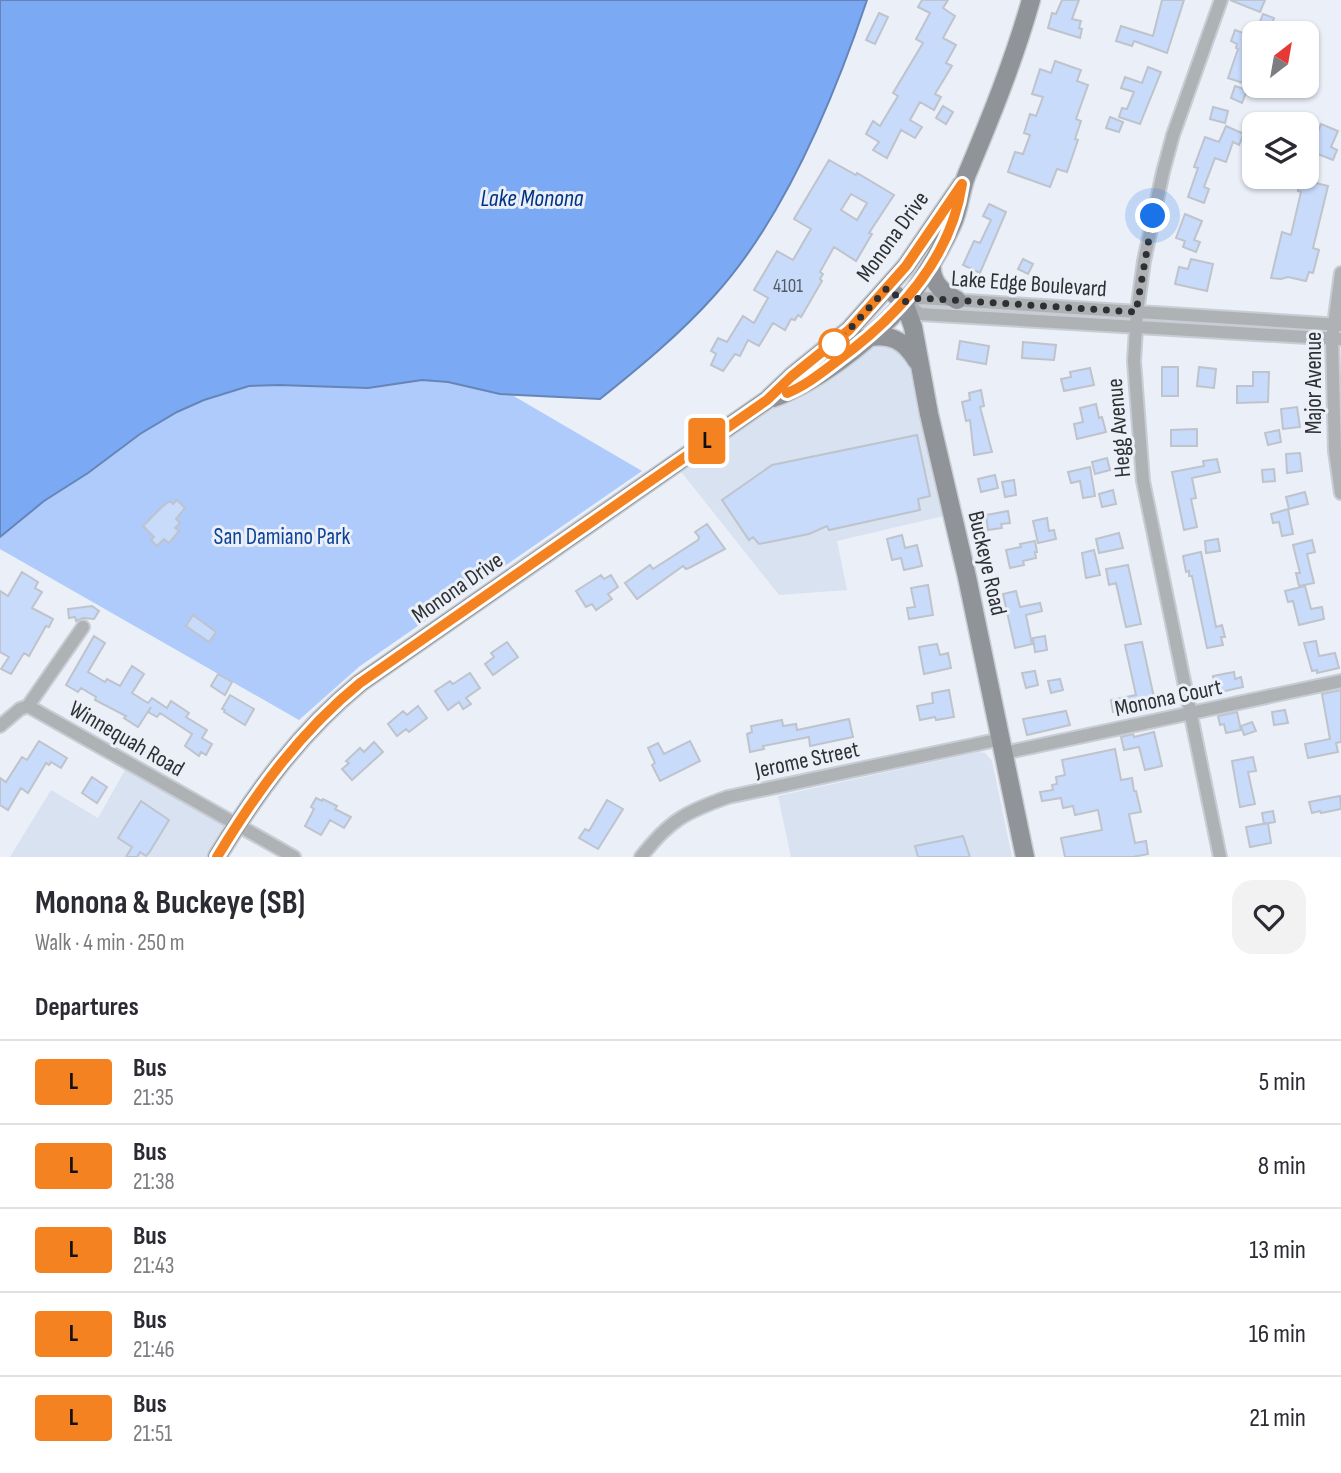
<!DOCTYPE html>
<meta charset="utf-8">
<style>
body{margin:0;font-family:"Sofia Sans Condensed",sans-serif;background:#f2f2f3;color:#2b2b33;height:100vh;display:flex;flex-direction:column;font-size:26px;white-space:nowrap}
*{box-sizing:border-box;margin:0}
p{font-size:23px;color:#7c7c81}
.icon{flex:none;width:38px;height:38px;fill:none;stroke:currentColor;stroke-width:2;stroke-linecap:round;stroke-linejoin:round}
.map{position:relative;height:857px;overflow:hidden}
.sheet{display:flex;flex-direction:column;background:#fff;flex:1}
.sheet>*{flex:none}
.badge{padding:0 14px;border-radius:5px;font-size:24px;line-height:46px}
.needle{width:46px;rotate:31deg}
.controls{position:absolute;left:1242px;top:21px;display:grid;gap:14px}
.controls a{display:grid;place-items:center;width:77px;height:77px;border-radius:14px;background:#fff;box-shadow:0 2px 5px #0004;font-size:35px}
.you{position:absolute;width:35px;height:35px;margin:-18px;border:5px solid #fff;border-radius:50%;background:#1a73e8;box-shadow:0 0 0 10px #1a73e833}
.map>.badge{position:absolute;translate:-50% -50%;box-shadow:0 0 0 4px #fff}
h2{padding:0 35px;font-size:26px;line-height:63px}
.round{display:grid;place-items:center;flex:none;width:74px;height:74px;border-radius:21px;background:#f2f2f3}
.head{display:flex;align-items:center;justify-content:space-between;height:119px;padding:0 35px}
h1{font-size:33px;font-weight:700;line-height:52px}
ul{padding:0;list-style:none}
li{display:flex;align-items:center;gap:21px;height:84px;padding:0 35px;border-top:2px solid #e1e1e2}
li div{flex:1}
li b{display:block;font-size:26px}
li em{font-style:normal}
li .badge{min-width:77px;font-weight:700;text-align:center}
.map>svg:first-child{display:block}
.built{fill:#d9e2f1}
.green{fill:#afcbfb}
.water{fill:#7ca9f3;stroke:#6585b9;stroke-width:2}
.building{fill:#c8dbfa;stroke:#bec3cc;stroke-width:2;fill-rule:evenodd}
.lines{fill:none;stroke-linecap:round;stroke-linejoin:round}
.street-casing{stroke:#c8cdd5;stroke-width:16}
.secondary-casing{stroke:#c8cdd5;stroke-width:21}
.street{stroke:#afb2b5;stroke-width:12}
.secondary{stroke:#909499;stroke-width:18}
.line-casing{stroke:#fff;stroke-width:16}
.line{stroke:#f58220;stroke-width:10}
.walk{stroke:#2e3033;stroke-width:7;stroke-dasharray:0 12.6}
.stop-dot{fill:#fff;stroke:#f58220;stroke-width:3.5}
.labels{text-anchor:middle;stroke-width:6;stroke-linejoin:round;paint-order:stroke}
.number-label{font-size:19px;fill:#545b65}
.street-label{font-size:23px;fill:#2e3033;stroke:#eaeff8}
.park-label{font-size:23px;fill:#0e4297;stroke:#eaeff8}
.water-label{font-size:24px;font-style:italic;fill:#003285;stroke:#eaeff8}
</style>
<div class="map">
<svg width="1341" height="857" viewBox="0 0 1341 857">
<rect width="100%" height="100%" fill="#eaeff8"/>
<path class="built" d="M871 338 916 345 952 514 837 541 847 590 779 595 675 464 835 353Z
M979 752 985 753 992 761 1012 857H791L778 796Z
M129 763 236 825 217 857H10L51 790 98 818Z"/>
<path class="green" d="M422 380 448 382 512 395 642 471 360 666 299 720 0 549V537L44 501 88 473 140 434 177 412 204 400 249 386 279 385 368 388Z"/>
<path class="water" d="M0 0H867C834 98 784 219 714 296 680 334 640 367 600 399L500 394 448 382 422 380 368 388 279 385 249 386 204 400 177 412 140 434 88 473 44 501 0 537Z"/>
<path class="building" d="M922 0H948L943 8 955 16 943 38 956 45 946 63 952 66 935 94 941 97 934 110 920 102 910 120 922 127 915 138 901 130 887 158 873 150 879 142 866 134 873 121 880 126 898 96 893 93 923 43 916 39 930 13 918 7Z
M1062 0H1079L1072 19 1081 21 1079 28 1082 29 1080 38 1048 28 1052 13 1056 14Z
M1162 0H1184L1167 53 1134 41 1132 46 1116 41 1121 26 1153 36Z
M1230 0H1265L1260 12Z
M879 13 888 17 875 44 866 40Z
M1263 14 1274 18 1270 29 1259 24Z
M1235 30 1254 37 1249 51 1255 53V64L1250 63 1243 83 1228 78 1238 49 1236 48 1237 44 1231 41Z
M1055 61 1081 70 1077 81 1088 85 1076 119 1081 121 1075 139 1078 140 1067 172 1057 169 1050 187 1008 172 1015 152 1023 154 1030 135 1024 133 1030 114 1036 116 1043 97 1032 94 1040 69 1051 73Z
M1148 67 1161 72 1140 124 1119 117 1122 108 1127 109 1134 92 1121 88 1125 77 1142 83Z
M1235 86 1247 90 1242 103 1231 98Z
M943 106 953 112 946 124 936 118Z
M1213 107 1228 111 1225 123 1210 119Z
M1110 117 1123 122 1119 132 1106 128Z
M1321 124 1338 131 1331 147 1337 150 1333 160 1310 151Z
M1226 126 1244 134 1239 145 1233 142 1226 162 1215 158 1204 187 1209 189 1204 203 1188 197 1198 168 1194 167 1205 137 1219 142Z
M829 160 856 175 857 173 894 195 869 233 872 234 856 261 834 247 820 272 823 274 820 279 822 281 801 317 798 315 795 320 791 319 785 330 773 323 759 346 748 340 740 356 735 354 723 371 711 365 716 354 711 351 718 338 727 342 743 316 754 323 768 298 754 290 777 251 793 260 811 229 794 219ZM851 194 867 203 857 220 841 210Z
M1300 179 1328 186 1313 248 1319 250 1313 273 1309 272 1306 281 1288 277 1281 279 1271 278 1282 232 1291 235 1301 192 1298 191Z
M989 204 1006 212 980 273 963 265 974 241 980 243 991 220 983 216Z
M1185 214 1202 221 1194 240 1200 242 1196 252 1183 247 1185 241 1176 238Z
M1023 259 1033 264 1028 274 1018 269Z
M1191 259 1213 264 1207 291 1175 284 1179 267 1188 269Z
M960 341 989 346 986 364 957 359Z
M1023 342 1056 345 1054 360 1022 358Z
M1162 367H1178V396H1162Z
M1199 367 1216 369 1214 388 1197 386Z
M1090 368 1094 385 1064 391 1061 379 1071 377 1070 372Z
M1253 372H1269L1268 402 1237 403V386H1253Z
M981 390 984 406 980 407 992 452 974 455 970 420 966 421 962 402 970 400 969 393Z
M1096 404 1099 418 1102 417 1106 432 1077 439 1074 424 1083 422 1080 408Z
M1297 407 1300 427 1283 429 1281 409Z
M1197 429V446H1171V430Z
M1279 430 1281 442 1268 445 1265 433Z
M917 435 930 496 918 499 920 510 829 530 827 526 809 534 759 544 753 537 749 540 722 500 772 465Z
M1300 453 1302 471 1287 473 1286 454Z
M1107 458 1110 470 1095 474 1092 462Z
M1217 459 1220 472 1192 478 1196 498 1191 499 1197 527 1184 530 1172 472 1204 466 1203 461Z
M1090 467 1095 496 1083 498 1080 481 1071 483 1068 472Z
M1274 469 1275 481 1263 482 1262 470Z
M995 475 998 488 981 492 978 479Z
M1014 480 1016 495 1005 497 1002 482Z
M1113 490 1116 504 1102 507 1099 494Z
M1305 492 1308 504 1289 509 1286 497Z
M177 500 185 508 176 519 180 523 175 528 179 531 169 543 164 539 157 546 151 540 154 537 143 526 163 506 170 501 173 504Z
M1288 509 1293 534 1282 536 1279 522 1273 523 1271 514Z
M1008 511 1010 523 1001 524 1002 528 988 530 986 515Z
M1047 518 1049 531 1054 530 1056 539 1038 543 1033 521Z
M707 524 725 549 689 568 686 569 683 566 637 599 625 583 650 565 653 569 698 540 699 537 695 532Z
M1119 533 1123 548 1099 553 1096 539Z
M902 535 905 548 917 545 922 566 904 570 901 558 892 560 887 539Z
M1218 539 1220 551 1206 553 1205 541Z
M1312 540 1315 552 1307 554 1314 583 1299 586 1296 573H1300L1293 545Z
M1035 541 1037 552H1035L1036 558 1023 561 1024 565 1010 568 1006 550 1021 547 1020 544Z
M1094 550 1100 575 1086 578 1082 553Z
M1201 552 1216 627 1222 625 1225 637H1221L1223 645 1207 648 1192 576H1189V571L1186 572 1183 556Z
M1128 565 1141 624 1126 627 1116 583 1109 585 1106 569Z
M22 572 38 582 35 588 42 592 32 608 53 619 49 627 46 626 29 656 24 653 11 674 1 669 9 657 0 652V591L8 596Z
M601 575 604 579 611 575 618 587 608 594 612 599 596 610 592 604 586 607 576 591Z
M928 585 933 615 909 619 907 608 915 607 911 588Z
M1305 586 1311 609 1322 607 1324 619 1299 625 1293 601 1288 602 1285 591Z
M1016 591 1020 607 1040 603 1042 611 1026 615 1032 644 1015 648 1003 594Z
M92 606 99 611 94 619 83 618 76 621 75 617 69 618 68 609Z
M193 615 216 632 209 642 186 626Z
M94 636 105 643 88 672 105 682 107 679 120 686 132 666 144 674 132 693 148 703 152 698 167 708 171 701 189 713 186 717 207 730 202 738 212 744 206 755 201 752 199 756 185 746 192 734 160 713 157 717 148 712 151 707 138 727 124 718 126 716 95 700 96 697 81 688 78 692 66 685Z
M1045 636 1047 650 1035 652 1033 638Z
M1316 641 1319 656 1335 653 1339 668 1317 673V670L1312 671 1304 643Z
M507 642 518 657 493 675 485 664 494 657 491 653Z
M1142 642 1156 707 1113 712 1111 700 1136 695 1125 645Z
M937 644 940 655 948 653 951 668 924 674 919 647Z
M1035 671 1038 685 1026 688 1022 673Z
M1234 672 1235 679 1241 677 1243 687 1216 693 1213 676Z
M470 673 480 688 466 698 471 704 463 709 459 702 448 710 435 691 450 681 453 684Z
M218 674 232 682 225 695 211 686Z
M1060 679 1063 690 1051 693 1048 681Z
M949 690 954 717 936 720 935 717 920 720 917 706 933 703 932 693Z
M1341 690V742L1336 743 1338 752 1308 758 1305 744 1330 739 1322 694Z
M230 695 254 709 245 725 224 712 225 710 222 709Z
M418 706 427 718 409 732 406 729 397 736 388 724 403 711 407 715Z
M1285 710 1288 723 1274 725 1272 712Z
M1066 711 1070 725 1027 735 1023 719Z
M1237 712 1241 730 1226 733 1224 724 1220 725 1218 716Z
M849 719 853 737 810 746 809 737 763 746 764 749 750 752 747 734 752 732 751 726 782 720 783 726 796 724 797 730Z
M1252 722 1256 731 1244 735 1241 726Z
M1154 732 1162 766 1145 770 1139 747 1124 750 1121 737 1133 734 1134 737Z
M39 741 67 758 61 768 51 762 49 765 46 763 28 793 21 788 8 810 0 805V778L6 782 22 757 27 760Z
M690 741 700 761 660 781 652 765 655 763 648 748 658 743 664 754Z
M374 742 383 752 352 780 342 769 349 763 346 761 360 748 364 752Z
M1115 749 1121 780 1132 778 1134 791H1136L1141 812 1129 814 1135 843 1146 841 1148 854 1133 857H1065L1061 838 1102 830 1098 810 1075 815 1073 806 1063 808 1061 798 1042 801 1040 792 1053 790 1052 785 1057 784 1056 777 1065 775 1062 760Z
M1253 757 1256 771 1248 772 1255 804 1240 807 1232 761Z
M92 777 107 787 97 803 82 793Z
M1340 796 1341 809 1321 813 1320 811 1312 813 1309 802Z
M316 798 322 801 323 799 337 806 335 809 351 817 344 828 330 820 321 835 305 826 314 809 311 807Z
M607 800 623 809 598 849 579 838 585 829 589 831Z
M141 801 169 820 149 853 146 856 140 852 137 857H126L132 847 118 838Z
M1273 811 1275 822 1264 824 1262 813Z
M1268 823 1271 843 1250 847 1246 827Z
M963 836 970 857H918L915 846Z"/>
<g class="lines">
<defs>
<path id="street" d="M1341 273 1332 339 1335 451 1341 493
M904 302 920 314 1341 339
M905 302 920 298 1341 325
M28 706 83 627
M0 726 20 709 28 706 294 857
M1004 753 1341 681
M641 857C669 821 685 812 728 797L1001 739
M1220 857 1143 481 1134 361 1137 312 1144 261 1163 172 1173 135 1221 0"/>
<path id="secondary" d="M932 263C930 281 941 292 957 300
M887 288 904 302 913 327 929 414 967 577 1025 857
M866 338C890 332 905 341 917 361
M773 398C822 381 889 327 918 285 931 266 943 245 952 225 960 209 960 191 967 174 991 117 1014 60 1031 0
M217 857C257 791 300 732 360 683L767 400 792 376 849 330 906 266 962 184"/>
</defs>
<use href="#street" class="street-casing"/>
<use href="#secondary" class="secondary-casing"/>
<use href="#street" class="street"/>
<use href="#secondary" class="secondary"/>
</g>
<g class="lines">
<defs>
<path id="line" d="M217 857C257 791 300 732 360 683L767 400 792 376 849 330 906 266 962 184C951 259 896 318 837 361 821 373 805 386 787 393"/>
</defs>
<use href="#line" class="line-casing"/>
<use href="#line" class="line"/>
<path class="walk" d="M834 344 849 330 887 288 904 302 920 298 1136 312 1153 216"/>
</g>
<circle class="stop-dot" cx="834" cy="344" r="14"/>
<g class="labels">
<g class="number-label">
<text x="788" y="292">4101</text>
</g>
<g class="street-label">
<text transform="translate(892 236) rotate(-54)" y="8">Monona Drive</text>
<text transform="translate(1029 283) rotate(4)" y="8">Lake Edge Boulevard</text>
<text transform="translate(1313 383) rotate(-90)" y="8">Major Avenue</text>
<text transform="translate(1118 428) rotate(-95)" y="8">Hegg Avenue</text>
<text transform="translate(988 563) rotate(77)" y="8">Buckeye Road</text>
<text transform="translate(457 587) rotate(-35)" y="8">Monona Drive</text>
<text transform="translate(1168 697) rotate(-12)" y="8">Monona Court</text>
<text transform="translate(127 738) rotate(30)" y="8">Winnequah Road</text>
<text transform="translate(807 759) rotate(-12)" y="8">Jerome Street</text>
</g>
<g class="park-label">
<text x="282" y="544">San Damiano Park</text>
</g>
<g class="water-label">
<text x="532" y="206">Lake Monona</text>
</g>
</g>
</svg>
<div class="controls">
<a><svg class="needle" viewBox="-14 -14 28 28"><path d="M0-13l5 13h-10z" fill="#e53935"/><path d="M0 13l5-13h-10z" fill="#7c7c81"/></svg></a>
<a><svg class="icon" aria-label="layers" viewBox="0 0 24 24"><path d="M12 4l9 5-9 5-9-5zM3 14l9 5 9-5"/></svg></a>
</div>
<div class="you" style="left:1153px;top:216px"></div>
<b class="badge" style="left:707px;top:441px;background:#f58220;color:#111">L</b>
</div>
<section class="sheet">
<div class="head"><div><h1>Monona &amp; Buckeye (SB)</h1><p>Walk · 4 min · 250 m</p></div><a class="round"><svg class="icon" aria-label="heart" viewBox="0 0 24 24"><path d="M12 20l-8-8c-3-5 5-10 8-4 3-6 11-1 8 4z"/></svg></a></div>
<h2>Departures</h2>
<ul>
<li><span class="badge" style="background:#f58220;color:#111">L</span><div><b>Bus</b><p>21:35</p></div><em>5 min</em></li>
<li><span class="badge" style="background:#f58220;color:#111">L</span><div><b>Bus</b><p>21:38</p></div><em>8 min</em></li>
<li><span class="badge" style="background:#f58220;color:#111">L</span><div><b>Bus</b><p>21:43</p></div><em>13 min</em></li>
<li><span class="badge" style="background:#f58220;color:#111">L</span><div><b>Bus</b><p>21:46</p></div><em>16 min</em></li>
<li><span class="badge" style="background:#f58220;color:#111">L</span><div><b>Bus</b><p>21:51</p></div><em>21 min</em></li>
</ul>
</section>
